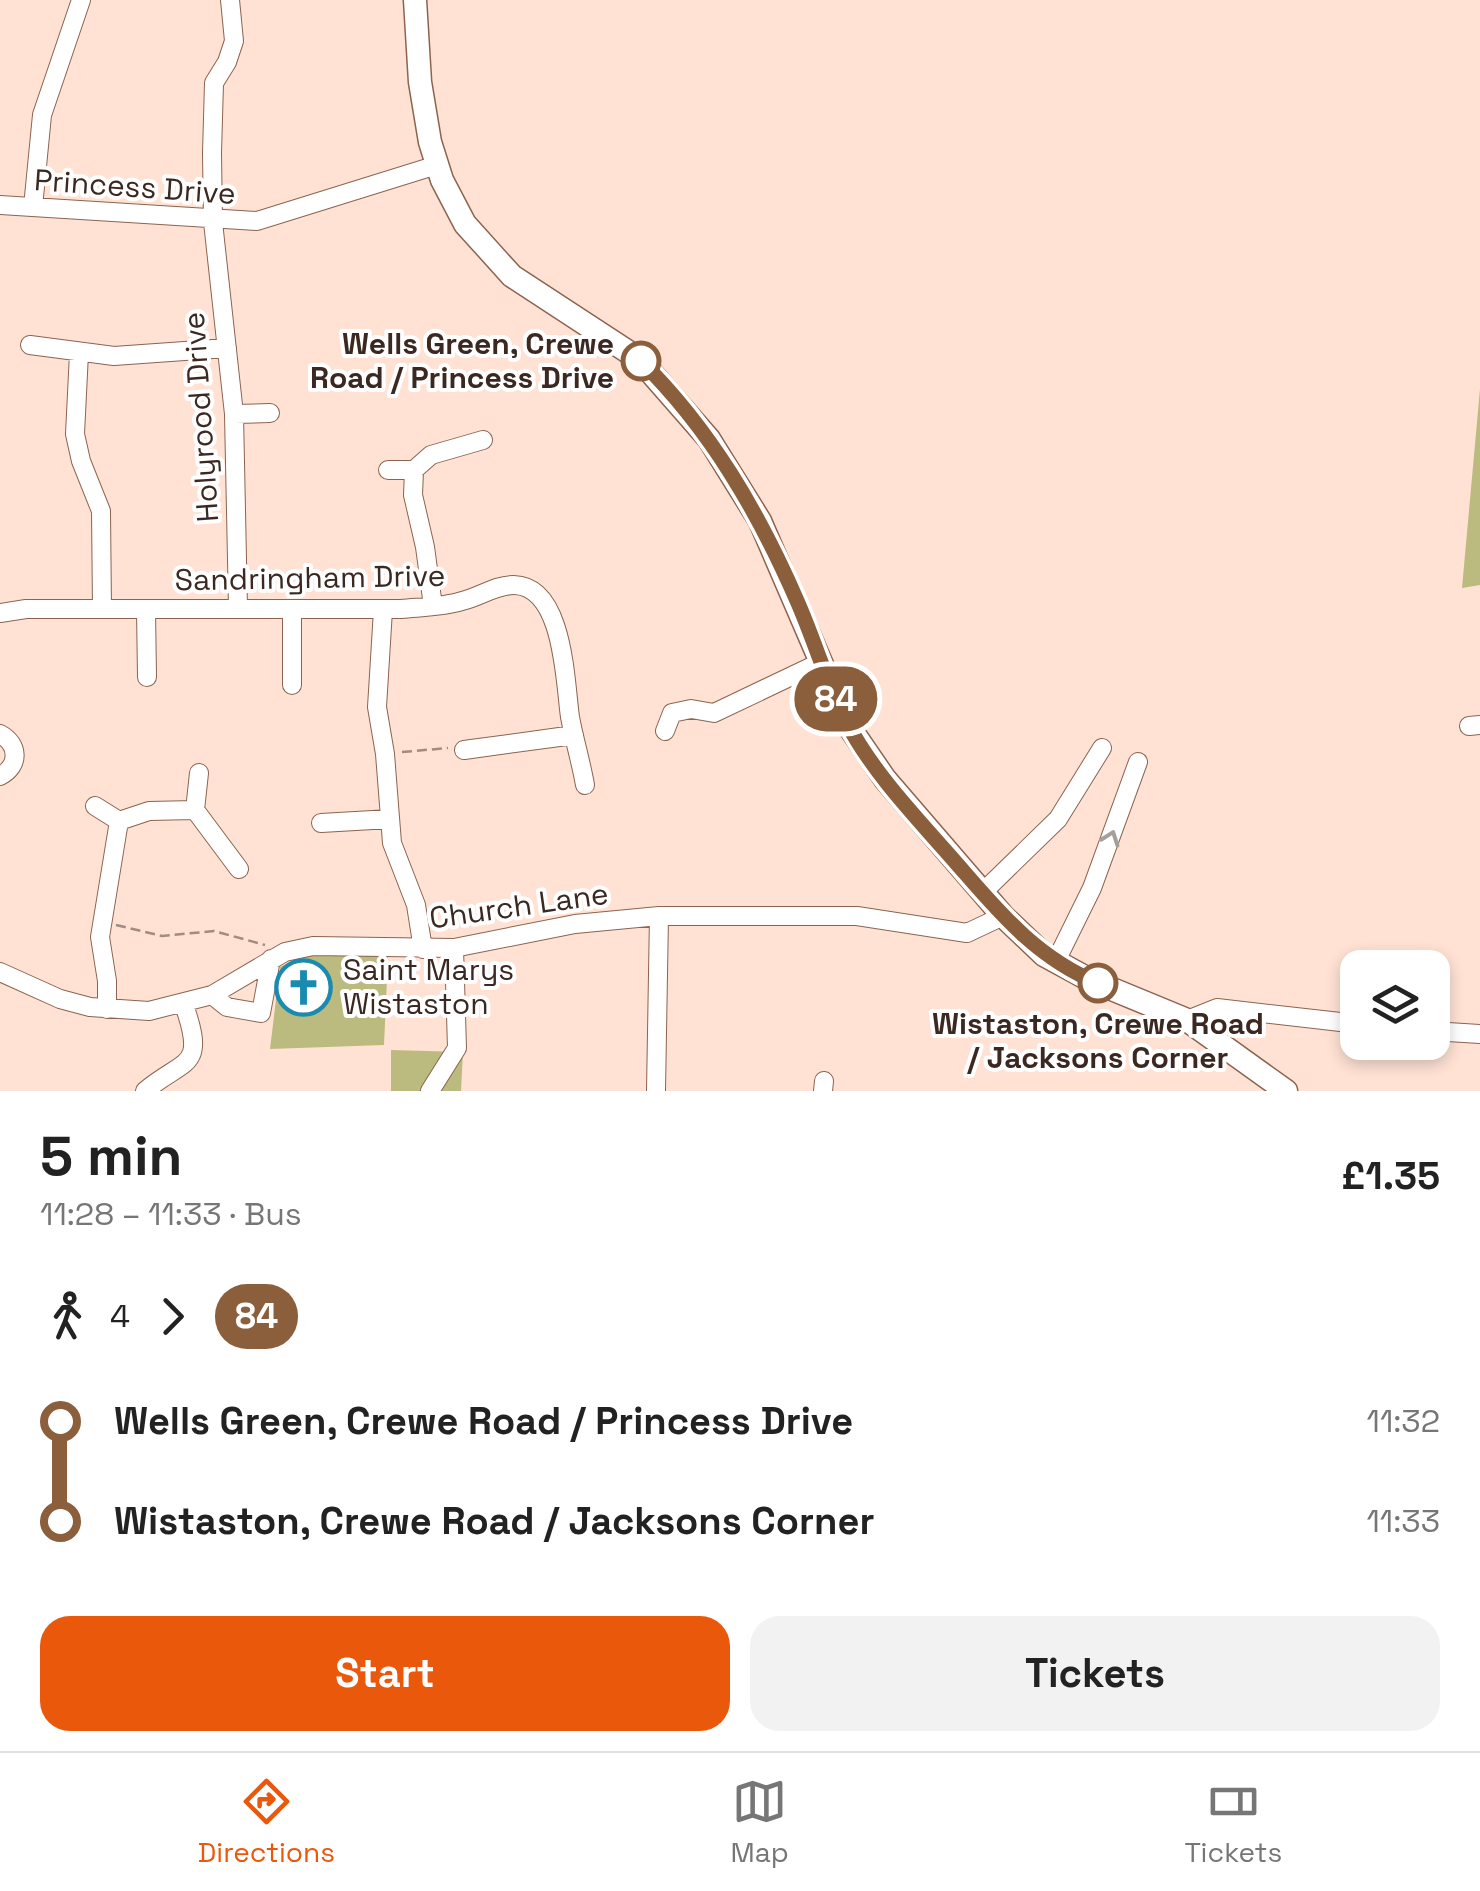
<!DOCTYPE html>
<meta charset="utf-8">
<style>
body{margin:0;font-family:"Space Grotesk",sans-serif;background:#f2f2f2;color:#222;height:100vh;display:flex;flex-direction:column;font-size:38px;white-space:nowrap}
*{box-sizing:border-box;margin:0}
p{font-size:32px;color:#767676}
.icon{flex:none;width:55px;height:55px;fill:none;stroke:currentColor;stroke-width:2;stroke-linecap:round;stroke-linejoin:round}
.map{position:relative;height:1091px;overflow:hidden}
.side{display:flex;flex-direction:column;background:#fff;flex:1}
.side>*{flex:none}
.badge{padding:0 20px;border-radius:32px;font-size:35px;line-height:65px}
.tools{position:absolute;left:1340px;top:950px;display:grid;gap:20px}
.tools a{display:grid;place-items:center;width:110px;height:110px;border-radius:20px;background:#fff;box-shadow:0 5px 15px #0003;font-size:50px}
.map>.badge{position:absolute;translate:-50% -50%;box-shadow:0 0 0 5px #fff}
.legs{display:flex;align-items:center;gap:15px;height:110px;padding:0 40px;font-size:32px}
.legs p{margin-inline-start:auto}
.headline{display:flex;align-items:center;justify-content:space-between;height:170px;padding:0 40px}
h1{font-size:55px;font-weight:700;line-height:75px}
.button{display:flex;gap:20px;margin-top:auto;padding:20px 40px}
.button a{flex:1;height:115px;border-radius:30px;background:#ea580c;color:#fff;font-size:40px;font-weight:700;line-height:115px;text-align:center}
.button a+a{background:#f2f2f2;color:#222}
ul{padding:0 40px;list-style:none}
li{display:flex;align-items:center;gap:35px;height:100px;font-size:38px}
li i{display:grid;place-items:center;width:15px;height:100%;margin:0 12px;background:currentColor}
li i::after{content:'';width:25px;height:25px;margin:-12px;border:8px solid;border-radius:50%;background:#fff}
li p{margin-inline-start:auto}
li:first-child i{background:linear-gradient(#0000 50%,currentColor 0)}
li:last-child i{background:linear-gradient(currentColor 50%,#0000 0)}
.tab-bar{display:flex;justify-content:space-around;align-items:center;height:140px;border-top:2px solid #e0e0e0;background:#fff;font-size:28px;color:#767676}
.tab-bar a{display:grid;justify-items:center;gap:5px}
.tab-bar .selected{color:#ea580c}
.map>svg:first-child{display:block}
.green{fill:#bcbb7f}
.building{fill:#eaba89}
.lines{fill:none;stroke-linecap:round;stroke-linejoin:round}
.minor-casing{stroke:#8c634f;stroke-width:20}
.major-casing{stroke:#8c634f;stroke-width:25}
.path{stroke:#a38b80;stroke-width:2.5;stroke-dasharray:10 5;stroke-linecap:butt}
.minor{stroke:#fff;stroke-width:18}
.major{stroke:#fff;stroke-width:22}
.oneway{stroke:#a79f9b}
.line-1-casing{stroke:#fff;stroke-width:22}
.line-1{stroke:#8b5e3c;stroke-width:15}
.stop-1-dot{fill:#fff;stroke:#8b5e3c;stroke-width:5}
.labels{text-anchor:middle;stroke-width:8;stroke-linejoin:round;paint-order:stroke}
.street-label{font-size:30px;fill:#3b2921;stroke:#fff}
.stop-label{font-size:30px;font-weight:bold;fill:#3b2921;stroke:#fff;text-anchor:end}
.poi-label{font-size:30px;fill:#3b2921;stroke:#fff;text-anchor:start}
</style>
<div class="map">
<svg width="1480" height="1091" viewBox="0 0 1480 1091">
<rect width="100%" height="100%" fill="#ffe2d4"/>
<path class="green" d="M1480 389V585L1462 588Z
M314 952 388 957 384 1045 270 1049 280 967Z
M391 1050 463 1052 461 1091H391Z"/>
<path class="building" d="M310 961 308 979 321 980 320 995 305 994 304 1004 286 1003 289 964Z"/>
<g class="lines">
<defs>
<path id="minor" d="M230 0 234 41 227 62 214 83 212 153 213 222 234 414 238 608
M0 205 257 221 437 165
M33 207 42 115 81 0
M30 345 114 356 227 348
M79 353 75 434 81 461 101 511 102 609
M234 414 270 413
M388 470H414
M433 606 425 547 413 495 414 470 431 455 483 440
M146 609 147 677
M383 610 377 707 385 754 392 843 416 905 423 949
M0 613 26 609H401C421 607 443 607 462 601 480 597 495 585 514 585 564 586 565 682 570 717 574 739 581 762 585 785
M292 685V609
M1469 726 1480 725
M665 731 672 713 691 709 714 713 821 662
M0 734C19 744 20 766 0 776
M464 750 574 735
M95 806 119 821
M195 810 239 869
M321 823 390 819
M982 893 1058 819 1102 748
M1055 963 1092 888 1138 762
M0 972 60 999 90 1007 149 1011 212 995 285 952 313 946 454 948 575 924 659 916H857L967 933 1003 916
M212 995 227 1007 261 1013 271 959
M107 1009V981L100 937 119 821 149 811 195 810 199 773
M1187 1020 1217 1008 1358 1024
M1432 1031 1480 1034
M145 1091C184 1058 207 1070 184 1005
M430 1091 457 1048 454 948
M656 1091 659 916
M823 1091 824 1081"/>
<path id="major" d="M415 0 420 82 430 142 442 180 465 224 512 276 639 359 709 439 760 521 848 725 885 779 1003 916 1044 955 1090 980 1187 1020 1286 1091"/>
</defs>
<use href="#minor" class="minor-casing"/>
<use href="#major" class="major-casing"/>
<path class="path" d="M402 752 448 748
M116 925 162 936 214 931 265 945"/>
<use href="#minor" class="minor"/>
<use href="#major" class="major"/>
</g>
<defs><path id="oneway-chevron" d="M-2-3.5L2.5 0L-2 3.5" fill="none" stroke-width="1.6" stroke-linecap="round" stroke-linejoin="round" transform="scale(2.5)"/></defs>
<use class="oneway" href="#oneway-chevron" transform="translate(1111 838) rotate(-70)"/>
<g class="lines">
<defs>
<path id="line-1" d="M641 361C711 430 759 513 798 603 815 642 827 684 847 723 876 778 924 825 965 873 1004 918 1041 960 1098 983"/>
</defs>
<use href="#line-1" class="line-1-casing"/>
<use href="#line-1" class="line-1"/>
</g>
<defs>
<symbol id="church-ring" viewBox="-11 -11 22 22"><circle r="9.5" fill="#fff" stroke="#1b8ab0" stroke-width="1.5"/><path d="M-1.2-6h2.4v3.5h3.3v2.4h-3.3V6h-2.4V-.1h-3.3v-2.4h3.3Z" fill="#1b8ab0"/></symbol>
</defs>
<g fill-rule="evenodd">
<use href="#church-ring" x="272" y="956" width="63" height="63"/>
</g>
<g class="stop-1-dot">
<circle cx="641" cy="361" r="18"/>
<circle cx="1098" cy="983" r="18"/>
</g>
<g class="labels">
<g class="street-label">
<text transform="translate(135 187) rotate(4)" y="10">Princess Drive</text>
<text transform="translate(201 417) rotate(-94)" y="10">Holyrood Drive</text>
<text transform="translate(310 578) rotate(-1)" y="10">Sandringham Drive</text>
<text transform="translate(519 906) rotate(-8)" y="10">Church Lane</text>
</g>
<g class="stop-label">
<text x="614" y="354">Wells Green, Crewe<tspan x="614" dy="34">Road / Princess Drive</tspan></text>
<text x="1098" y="1034" text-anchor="middle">Wistaston, Crewe Road<tspan x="1098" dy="34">/ Jacksons Corner</tspan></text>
</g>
<g class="poi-label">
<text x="343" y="980">Saint Marys<tspan x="343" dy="34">Wistaston</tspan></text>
</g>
</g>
</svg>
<div class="tools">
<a><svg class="icon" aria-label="layers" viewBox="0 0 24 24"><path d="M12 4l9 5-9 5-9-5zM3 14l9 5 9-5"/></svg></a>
</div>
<b class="badge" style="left:836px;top:699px;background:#8b5e3c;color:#fff">84</b>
</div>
<section class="side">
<div class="headline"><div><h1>5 min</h1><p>11:28 – 11:33 · Bus</p></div><b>£1.35</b></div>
<div class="legs"><svg class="icon" aria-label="walk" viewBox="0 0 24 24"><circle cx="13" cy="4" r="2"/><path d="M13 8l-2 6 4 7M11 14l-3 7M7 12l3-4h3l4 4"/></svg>4<svg class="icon" aria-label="forward" viewBox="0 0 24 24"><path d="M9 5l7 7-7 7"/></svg><b class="badge" style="background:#8b5e3c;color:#fff">84</b></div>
<ul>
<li><i style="color:#8b5e3c"></i><b>Wells Green, Crewe Road / Princess Drive</b><p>11:32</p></li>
<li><i style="color:#8b5e3c"></i><b>Wistaston, Crewe Road / Jacksons Corner</b><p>11:33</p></li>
</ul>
<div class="button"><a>Start</a><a>Tickets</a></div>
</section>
<nav class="tab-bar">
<a class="selected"><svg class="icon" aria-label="directions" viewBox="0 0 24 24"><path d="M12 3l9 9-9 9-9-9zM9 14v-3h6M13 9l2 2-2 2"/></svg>Directions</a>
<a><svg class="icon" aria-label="map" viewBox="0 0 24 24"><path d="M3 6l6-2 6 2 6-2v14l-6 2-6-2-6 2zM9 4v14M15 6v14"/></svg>Map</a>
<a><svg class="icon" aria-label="tickets" viewBox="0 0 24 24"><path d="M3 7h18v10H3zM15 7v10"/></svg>Tickets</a>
</nav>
